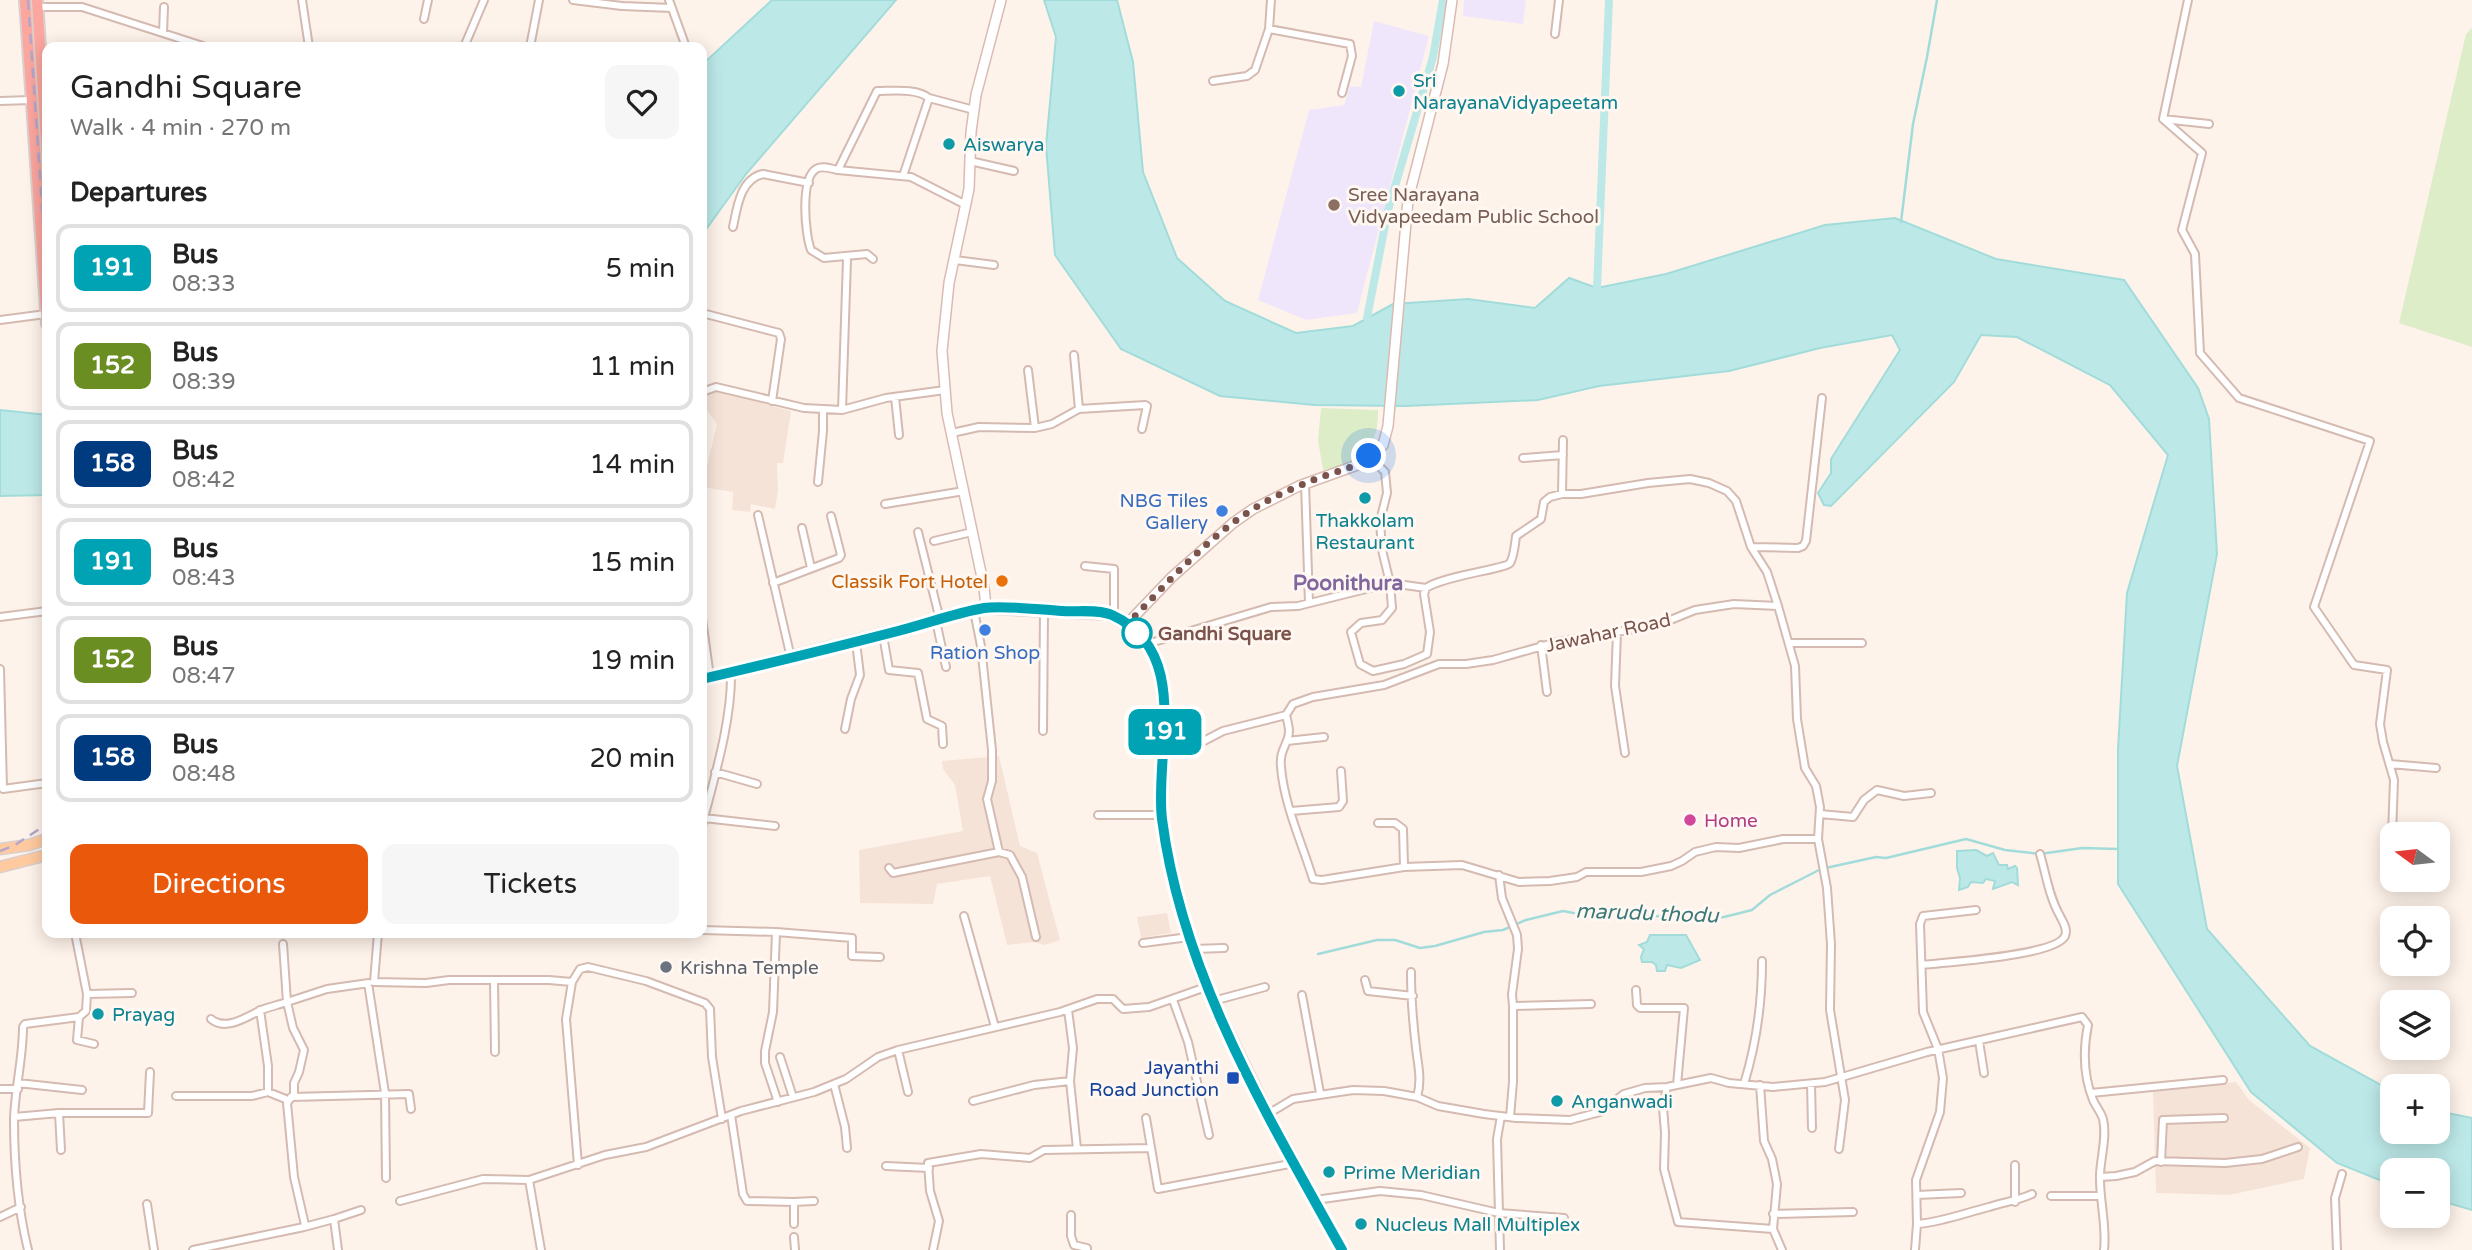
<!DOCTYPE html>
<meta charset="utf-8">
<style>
body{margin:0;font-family:"Varela Round",sans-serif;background:#f6f6f6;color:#222;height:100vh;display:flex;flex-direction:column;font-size:26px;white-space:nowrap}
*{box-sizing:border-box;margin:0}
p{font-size:23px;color:#767676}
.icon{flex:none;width:38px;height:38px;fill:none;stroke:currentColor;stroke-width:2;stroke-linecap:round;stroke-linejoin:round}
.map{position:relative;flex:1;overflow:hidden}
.details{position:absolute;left:42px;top:42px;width:665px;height:896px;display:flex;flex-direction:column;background:#fff;border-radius:14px;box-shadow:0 4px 18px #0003}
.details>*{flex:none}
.badge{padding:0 14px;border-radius:10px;font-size:24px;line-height:46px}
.needle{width:46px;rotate:285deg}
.controls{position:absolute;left:2380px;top:822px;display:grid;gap:14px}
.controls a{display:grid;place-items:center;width:70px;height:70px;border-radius:14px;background:#fff;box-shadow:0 4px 18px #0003;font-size:35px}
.you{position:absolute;width:35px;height:35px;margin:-18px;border:5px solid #fff;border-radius:50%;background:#1a73e8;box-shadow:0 0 0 10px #1a73e833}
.map>.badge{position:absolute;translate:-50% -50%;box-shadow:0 0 0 4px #fff}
h2{padding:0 28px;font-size:26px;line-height:63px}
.round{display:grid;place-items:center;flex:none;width:74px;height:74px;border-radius:14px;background:#f6f6f6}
.headline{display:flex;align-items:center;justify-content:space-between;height:119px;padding:0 28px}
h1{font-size:33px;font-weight:600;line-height:52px}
.button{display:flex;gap:14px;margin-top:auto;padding:14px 28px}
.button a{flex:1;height:80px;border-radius:14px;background:#ea580c;color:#fff;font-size:28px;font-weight:600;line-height:80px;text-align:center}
.button a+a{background:#f6f6f6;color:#222}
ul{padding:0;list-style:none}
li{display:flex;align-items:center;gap:21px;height:88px;margin:0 14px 10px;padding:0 14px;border:4px solid #e0e0e0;border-radius:14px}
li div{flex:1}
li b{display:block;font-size:26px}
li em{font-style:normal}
li .badge{min-width:77px;font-weight:700;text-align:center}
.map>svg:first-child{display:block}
.residential{fill:#f6e3d8}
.education{fill:#f0e6fb}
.green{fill:#ddedc7}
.water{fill:#bce9e8;stroke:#a2dcda;stroke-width:2}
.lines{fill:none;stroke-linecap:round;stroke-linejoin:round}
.stream{stroke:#a2dcda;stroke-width:2.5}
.canal{stroke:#bce9e8;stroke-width:8}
.street-casing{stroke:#d4bab1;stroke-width:10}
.secondary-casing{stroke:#d9bbb1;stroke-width:12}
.primary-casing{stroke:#dacfcd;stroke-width:13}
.highway-casing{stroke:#dacfcd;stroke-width:14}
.street{stroke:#fff;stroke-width:6}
.secondary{stroke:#fff;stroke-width:9}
.primary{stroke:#ffcaa0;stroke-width:10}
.highway{stroke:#fba69e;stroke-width:10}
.rail{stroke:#b3a6ca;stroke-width:2.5;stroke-dasharray:10 7;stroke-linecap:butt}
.line-casing{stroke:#fff;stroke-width:16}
.line{stroke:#00a3b4;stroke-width:10}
.walk{stroke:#7b534b;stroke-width:7;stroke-dasharray:0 12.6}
.culture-dot{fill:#0f9aa8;stroke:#fff7f2;stroke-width:2.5}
.education-dot{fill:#8d6e63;stroke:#fff7f2;stroke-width:2.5}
.shop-dot{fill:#3f7fe0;stroke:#fff7f2;stroke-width:2.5}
.food-dot{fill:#e8710a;stroke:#fff7f2;stroke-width:2.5}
.stop-dot{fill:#fff;stroke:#00a3b4;stroke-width:3.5}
.hotel-dot{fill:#d1479c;stroke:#fff7f2;stroke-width:2.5}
.worship-dot{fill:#6b7280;stroke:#fff7f2;stroke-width:2.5}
.transit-dot{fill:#1a4fb4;stroke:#fff7f2;stroke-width:2.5}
.labels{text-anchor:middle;stroke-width:6;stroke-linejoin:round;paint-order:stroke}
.culture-label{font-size:19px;fill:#0d838f;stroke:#fff7f2;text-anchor:start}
.education-label{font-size:19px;fill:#785e54;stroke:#fff7f2;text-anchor:start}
.shop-label{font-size:19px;fill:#366cbe;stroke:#fff7f2;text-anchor:end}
.food-label{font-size:19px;fill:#c56008;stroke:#fff7f2;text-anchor:end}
.street-label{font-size:19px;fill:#7b534b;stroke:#fff7f2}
.stop-label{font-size:19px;font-weight:bold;fill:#7b534b;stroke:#fff7f2;text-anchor:start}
.hotel-label{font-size:19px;fill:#b23c85;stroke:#fff7f2;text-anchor:start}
.worship-label{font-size:19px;fill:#5b616d;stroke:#fff7f2;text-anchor:start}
.transit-label{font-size:19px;fill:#164399;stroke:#fff7f2;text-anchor:end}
.neighbourhood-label{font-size:21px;font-weight:bold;fill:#81679e;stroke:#fff7f2}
.water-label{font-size:21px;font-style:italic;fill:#3a7979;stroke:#fff7f2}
</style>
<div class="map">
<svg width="2472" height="1250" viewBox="0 0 2472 1250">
<rect width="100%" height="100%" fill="#fef3ea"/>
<path class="residential" d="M717 391 791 411 783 463H777L778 490 775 509 751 504 750 512 732 510 733 492 702 487 717 424 704 406V396Z
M999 756 1020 846 1037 853 1060 940 1045 945 1033 942 1007 945 990 876 937 884 933 904 860 903 859 850 963 831 955 785 943 769 942 761Z
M1167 913 1171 933 1141 938 1137 917Z
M2236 1082 2249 1100 2310 1148 2304 1179 2229 1195 2156 1193 2153 1092Z"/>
<path class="education" d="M1464 0H1526L1523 24 1463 16Z
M1374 21 1429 36 1357 313 1306 320 1258 300 1309 110 1344 105 1350 86 1361 87Z"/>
<path class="green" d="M2472 28V347L2399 323 2466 34Z
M1321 408 1378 410C1379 449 1360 462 1323 470L1318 440Z"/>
<path class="water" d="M772 0H896L746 174 702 235V65Z
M1044 0H1117L1133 62 1143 172 1177 258 1225 301 1296 333 1353 326 1393 304 1468 299 1535 308 1569 278 1597 288 1666 274 1825 225 1895 218 1996 259 2124 280 2198 388 2209 419 2217 554 2177 766 2207 929 2310 1046 2392 1091V1132H2438V1111L2472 1118V1210L2438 1200V1171H2392V1185L2337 1163 2251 1092 2118 884V749L2127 593 2168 455 2110 385 2017 337 1981 335 1954 382 1831 506 1824 505 1818 493 1831 473V459L1900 350 1892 335 1820 348 1729 371 1599 386 1538 400 1406 406 1315 405 1220 396 1121 349 1055 255 1046 146 1056 37Z
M0 410 47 415V495L0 496Z
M1976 850 1987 856 1993 853 1999 865H2007L2008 869 2015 866 2017 868 2018 885 2012 882 1993 889 1995 881 1986 879 1983 883 1971 882 1968 887 1959 890 1960 878 1957 868V851Z
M1650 935H1686L1700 960 1681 968 1667 965 1665 971H1657L1656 965 1652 962H1642L1641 957 1644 949 1639 945 1647 942Z"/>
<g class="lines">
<path class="stream" d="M1901 222 1913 124 1927 57 1937 0
M1318 954 1377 940H1395L1420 948 1435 946 1484 932 1503 930 1526 920 1563 911 1589 916 1620 914 1706 919 1724 917 1752 910 1770 895 1821 869 1876 857 1886 858 1966 839 2005 850 2040 854 2082 848 2118 849"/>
<path class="canal" d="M1597 288 1609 0
M1367 318 1388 210 1433 57 1443 0"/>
<defs>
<path id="street" d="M302 0 309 47
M573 0 622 6 672 8
M669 0 686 47
M2188 0 2163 119 2202 153 2182 230 2195 254 2200 353 2239 398 2370 441 2314 607 2354 665 2387 670 2380 724 2383 742 2394 780 2392 835
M38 7H82L206 47
M424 19 428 0
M1269 29 1350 44 1352 56 1342 93
M163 33 164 7
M1555 34 1559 0
M464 47 484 0
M530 47 539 0
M1213 81 1247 76 1255 70 1269 29 1271 0
M929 98C917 88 893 91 877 91L838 170 911 177 966 205
M0 101 31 100
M2163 119 2209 124
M970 161 1014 171
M838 170C832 169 822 165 816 169 800 179 805 235 811 250L824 258 845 256 847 260 842 410
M903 176 929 98 974 110
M733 227C737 208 740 179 763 174L809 183
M845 256 867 254 873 259
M955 260 994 265
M702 313 779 333 781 339 772 401
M0 320 46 314
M1074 355 1079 409
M1028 370 1035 428
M702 392 716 387 804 408 842 410 886 398 945 390
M895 397 899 435
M952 433 979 427 1035 428 1052 424 1079 409 1145 405 1147 406 1142 429
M1369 456 1385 472 1387 493 1380 521 1382 550 1390 583 1392 608 1382 620 1361 623 1351 632 1360 664 1373 671 1404 664 1427 654 1430 632 1424 594 1426 588C1443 576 1505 569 1510 563 1514 557 1515 544 1516 536L1541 519 1544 502 1550 497 1562 494H1581L1648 483 1690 479 1709 483 1727 491 1736 501 1751 547 1767 572 1778 606
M1523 458 1563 455
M818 482 823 431V409
M1305 483 1309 603
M1562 494 1563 440
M885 504 964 491
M758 515 791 658
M802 528 811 568
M918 532 940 620
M934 541 972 532
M1751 547 1798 548 1803 546 1806 541 1822 398
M1085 566 1114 569V616
M773 583 839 558 841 555 831 516
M974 611 981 646 992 750V781L987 799 999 852 1010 855 1022 877 1036 937
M0 617 47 611
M702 619 710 677
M936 621 946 667
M1617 632 1615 686 1625 753
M883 635 889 670 918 673 927 719 942 726 943 744
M1790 643H1862
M1147 644 1271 607 1298 606 1390 583 1426 588
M1541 645 1547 692
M0 669 3 789 47 783
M1286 715C1287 720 1289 726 1289 731 1289 744 1279 749 1281 767 1284 805 1302 843 1313 879L1322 880 1404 867 1462 865 1519 882 1550 881 1577 877 1586 872H1641L1671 866 1682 861 1695 852 1716 847 1739 848 1783 839H1818
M1166 721 1174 734 1185 742H1202L1223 731 1286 715 1293 704 1313 697 1384 685 1439 664H1466L1493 660 1557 642 1658 625 1695 610 1734 604 1778 606 1795 666 1797 719 1805 768 1816 786 1820 807 1818 839 1827 888 1831 944 1830 1010 1845 1100 1839 1149
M845 729 851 699 860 675 856 642
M1043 731 1044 610
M1287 741 1324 737
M2390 764 2436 768
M715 772 757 784
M1291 811 1339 807 1343 801 1341 771
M1820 814 1853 817 1864 800 1877 790 1904 796 1931 793
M1098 815H1161
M704 818 775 826
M1378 823H1395L1403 829 1404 867
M702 826C714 778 732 721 731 672
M889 868 893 873 999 852
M1499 875 1502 898 1517 935 1518 949 1512 994 1513 1006 1591 1004
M2391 880 2392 845
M964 916 995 1027
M702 930 776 932 773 1012 765 1051V1063L778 1102
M776 932 852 938V956L880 957
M378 933 374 982 426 983 449 980H549L572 982 566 1019 578 1165
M1143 943 1189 937
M283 944 287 1002 327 989 369 983
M1193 949 1224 948
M1923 965C1946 962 2056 956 2065 936 2068 929 2063 922 2060 916 2049 897 2046 874 2040 854
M1411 972C1411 997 1413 1023 1416 1048 1418 1066 1422 1079 1417 1097
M494 980 495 1052
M1365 980 1368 991 1413 996
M572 982 580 969 588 967 646 981 705 1003 710 1009 712 1057 722 1119
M368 983 385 1093 386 1178
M1636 990 1637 1005 1640 1008H1684L1677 1085
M87 994 132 993
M1302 995 1320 1093
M1173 1000 1188 1042 1209 1135
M1213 1001 1265 987
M260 1010 268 1066V1092L288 1100
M79 1017 77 1040 94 1044
M1979 1041 1984 1073
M898 1050 908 1092
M780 1057 793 1097
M1070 1081 1077 1149
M18 1083 82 1090
M834 1084 845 1127 847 1148
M1744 1084C1756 1045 1762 1002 1762 961
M1811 1084 1812 1128
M1760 1085 1764 1141 1772 1159 1777 1184 1773 1229 1782 1250
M1667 1087 1663 1107 1665 1133 1664 1169 1678 1222 1773 1229
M0 1089H18
M2091 1093 2223 1080
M176 1096H252L268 1092
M291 1097 409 1094 411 1109
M973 1101 1034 1085 1070 1081 1073 1048 1068 1010
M59 1113 61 1150
M1268 1114 1293 1099 1353 1090 1384 1091 1417 1097 1438 1106 1484 1114 1516 1118 1570 1120 1600 1112 1624 1094 1645 1088 1667 1087 1711 1078 1729 1083 1773 1087 1825 1082 1927 1052 2082 1017 2088 1025C2083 1050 2083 1075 2093 1100 2096 1107 2101 1112 2103 1119 2107 1136 2101 1156 2100 1174 2099 1199 2107 1225 2104 1250
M731 1115 743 1194 747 1201 794 1202V1224
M14 1117 59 1113H148L150 1072
M1510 1117 1513 1082V1006
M1146 1118 1158 1189 1295 1163
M2161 1162 2163 1120 2224 1118
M886 1166 929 1168
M2100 1177 2116 1176 2135 1172 2155 1161 2225 1163 2262 1159 2298 1147
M1917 1195 1961 1193
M2051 1196H2100
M1315 1200 1380 1191 1421 1195 1499 1213 1564 1218
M400 1201 483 1179 529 1180
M794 1202 814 1201
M2015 1202V1165
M147 1204 154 1250
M1773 1214 1853 1212
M1071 1215V1236L1074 1245 1087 1248V1250
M0 1217 21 1207
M334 1219 361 1210
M1917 1224C1942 1222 1965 1213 1989 1207 2004 1202 2017 1201 2032 1194
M304 1227 334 1219 338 1250
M794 1237 795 1250
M28 1250C18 1209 14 1162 14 1119 15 1088 23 1058 23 1027L25 1024 79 1017 86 1011 87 994 75 933
M193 1250 304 1227 305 1225 294 1177 287 1103 294 1094V1083L299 1072 304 1050 293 1028 287 1002C278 1005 268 1007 259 1011 245 1018 225 1031 211 1019
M541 1250 529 1180 605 1155 646 1147 741 1111 814 1092 846 1079 878 1057 898 1050 1060 1012 1097 999H1113L1123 1009 1149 1007 1206 987
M933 1250 939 1221 930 1191 928 1163 981 1154 1030 1158 1044 1150 1151 1148
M1500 1250 1497 1139 1501 1116
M1915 1250 1917 1224 1916 1180 1940 1112 1943 1078 1938 1049 1923 1012 1920 924 1923 916 1976 910
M2337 1250 2335 1198 2342 1174"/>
<path id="secondary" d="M986 608 984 587 947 413 942 351 949 283 969 189 971 132 976 95 1001 0
M1127 624 1172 577 1233 523 1253 509 1299 486 1360 464 1383 445 1388 426 1408 200 1443 64 1452 0"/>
<path id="primary" d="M0 849 29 845 47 839
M0 867 47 855"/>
<path id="highway" d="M25 0 47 324
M37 0 47 156
M702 679 986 608 1108 614 1127 624 1154 653 1162 684 1165 719 1161 815 1167 854 1191 944 1206 987 1268 1114 1342 1250"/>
</defs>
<use href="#street" class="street-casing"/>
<use href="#secondary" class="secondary-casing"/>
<use href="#primary" class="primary-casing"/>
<use href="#highway" class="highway-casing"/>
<use href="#street" class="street"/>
<use href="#secondary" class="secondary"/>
<use href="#primary" class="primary"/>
<use href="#highway" class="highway"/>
<path class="rail" d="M28 0 47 280
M0 851 15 845 47 824"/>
</g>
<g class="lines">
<defs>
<path id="line" d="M702 679C767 664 832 648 898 631 926 624 955 613 984 608 1005 605 1040 610 1062 611 1078 612 1099 609 1112 615 1193 652 1154 754 1162 819 1182 975 1267 1115 1342 1250"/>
</defs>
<use href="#line" class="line-casing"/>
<use href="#line" class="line"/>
<path class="walk" d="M1137 633 1127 624C1167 584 1205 539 1253 509 1274 496 1298 486 1321 477 1338 471 1355 468 1369 456"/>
</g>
<g class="culture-dot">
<circle cx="1399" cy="91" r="7"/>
<circle cx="949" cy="144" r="7"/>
<circle cx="1365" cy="498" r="7"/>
<circle cx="98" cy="1014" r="7"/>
<circle cx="1557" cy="1101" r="7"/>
<circle cx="1329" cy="1172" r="7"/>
<circle cx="1361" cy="1224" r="7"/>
</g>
<circle class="education-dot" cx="1334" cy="205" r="7"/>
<g class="shop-dot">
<circle cx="1222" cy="511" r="7"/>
<circle cx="985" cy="630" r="7"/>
</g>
<circle class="food-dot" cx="1002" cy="581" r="7"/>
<circle class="stop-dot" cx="1137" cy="633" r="14"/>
<circle class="hotel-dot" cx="1690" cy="820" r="7"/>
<circle class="worship-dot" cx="666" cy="967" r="7"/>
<rect class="transit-dot" x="1226" y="1071" width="14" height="14" rx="3.5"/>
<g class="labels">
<g class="culture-label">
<text x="1413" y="87">Sri<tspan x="1413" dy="22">NarayanaVidyapeetam</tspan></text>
<text x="963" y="151">Aiswarya</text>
<text x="1365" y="527" text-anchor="middle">Thakkolam<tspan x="1365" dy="22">Restaurant</tspan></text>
<text x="112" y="1021">Prayag</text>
<text x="1571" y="1108">Anganwadi</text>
<text x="1343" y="1179">Prime Meridian</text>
<text x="1375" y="1231">Nucleus Mall Multiplex</text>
</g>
<g class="education-label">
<text x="1348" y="201">Sree Narayana<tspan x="1348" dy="22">Vidyapeedam Public School</tspan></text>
</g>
<g class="shop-label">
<text x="1208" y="507">NBG Tiles<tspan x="1208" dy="22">Gallery</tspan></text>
<text x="985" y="659" text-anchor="middle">Ration Shop</text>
</g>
<g class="food-label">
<text x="988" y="588">Classik Fort Hotel</text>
</g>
<g class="street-label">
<text transform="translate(1608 632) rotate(-12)" y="7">Jawahar Road</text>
</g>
<g class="stop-label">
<text x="1158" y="640">Gandhi Square</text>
</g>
<g class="hotel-label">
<text x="1704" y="827">Home</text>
</g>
<g class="worship-label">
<text x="680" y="974">Krishna Temple</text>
</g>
<g class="transit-label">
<text x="1219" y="1074">Jayanthi<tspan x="1219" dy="22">Road Junction</tspan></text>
</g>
<g class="neighbourhood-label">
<text x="1348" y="590">Poonithura</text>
</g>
<g class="water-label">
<text transform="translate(1647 913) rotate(2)" y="7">marudu thodu</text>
</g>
</g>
</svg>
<div class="controls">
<a><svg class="needle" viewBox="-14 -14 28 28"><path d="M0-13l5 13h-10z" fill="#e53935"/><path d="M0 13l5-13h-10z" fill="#767676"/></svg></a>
<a><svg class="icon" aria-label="locate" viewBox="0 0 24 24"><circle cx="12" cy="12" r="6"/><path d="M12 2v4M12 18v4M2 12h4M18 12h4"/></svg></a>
<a><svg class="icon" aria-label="layers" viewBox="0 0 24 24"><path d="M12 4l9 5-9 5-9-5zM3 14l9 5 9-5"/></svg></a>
<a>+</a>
<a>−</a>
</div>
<div class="you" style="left:1369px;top:456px"></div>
<b class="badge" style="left:1165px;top:732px;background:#00a3b4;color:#fff">191</b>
<section class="details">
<div class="headline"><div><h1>Gandhi Square</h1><p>Walk · 4 min · 270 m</p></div><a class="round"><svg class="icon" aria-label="heart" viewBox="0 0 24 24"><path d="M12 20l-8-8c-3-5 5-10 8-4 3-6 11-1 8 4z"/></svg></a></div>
<h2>Departures</h2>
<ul>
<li><span class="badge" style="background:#00a3b4;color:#fff">191</span><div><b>Bus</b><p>08:33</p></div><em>5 min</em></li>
<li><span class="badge" style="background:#6b8e23;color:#fff">152</span><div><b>Bus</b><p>08:39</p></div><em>11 min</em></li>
<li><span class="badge" style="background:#003b80;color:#fff">158</span><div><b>Bus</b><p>08:42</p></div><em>14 min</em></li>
<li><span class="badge" style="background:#00a3b4;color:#fff">191</span><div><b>Bus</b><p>08:43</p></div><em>15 min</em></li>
<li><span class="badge" style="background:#6b8e23;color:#fff">152</span><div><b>Bus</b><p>08:47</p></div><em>19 min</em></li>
<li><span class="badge" style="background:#003b80;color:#fff">158</span><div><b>Bus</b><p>08:48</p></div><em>20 min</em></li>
</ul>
<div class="button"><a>Directions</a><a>Tickets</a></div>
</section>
</div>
